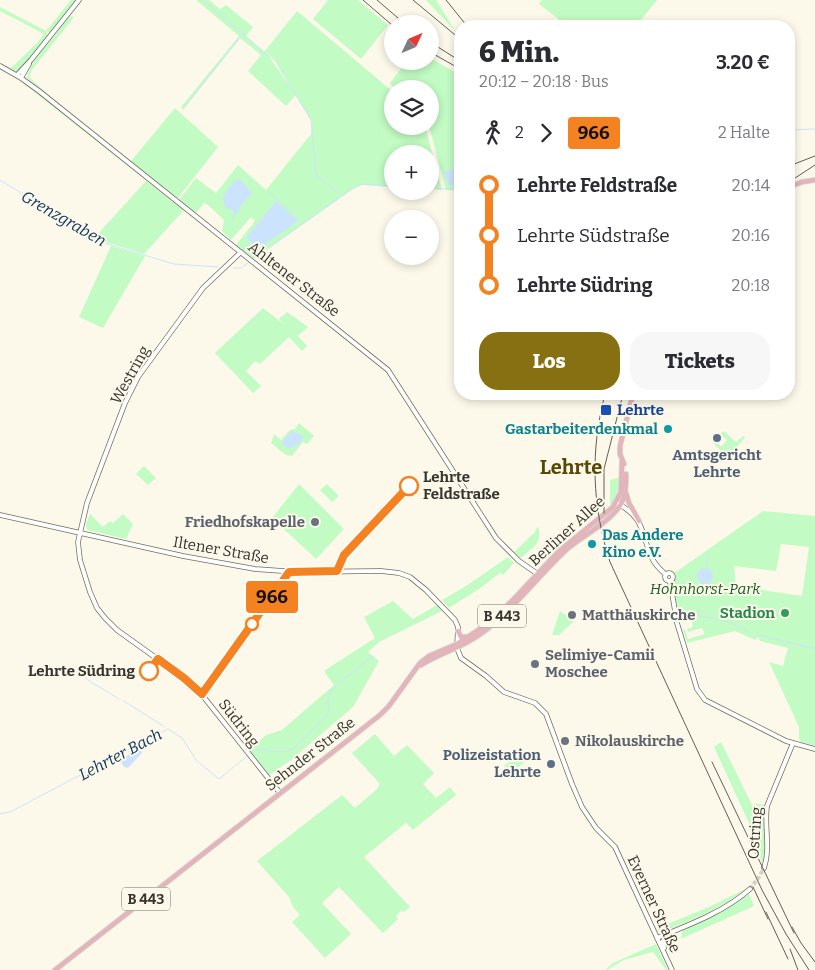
<!DOCTYPE html>
<html lang="de">
<meta charset="utf-8">
<style>
body{margin:0;font-family:Bitter,serif;background:#f7f7f7;color:#2b2b33;height:100vh;display:flex;flex-direction:column;font-size:19px;white-space:nowrap}
*{box-sizing:border-box;margin:0}
p{font-size:16px;color:#7c7c81}
.icon{flex:none;width:28px;height:28px;fill:none;stroke:currentColor;stroke-width:2;stroke-linecap:round;stroke-linejoin:round}
.map{position:relative;flex:1;overflow:hidden}
.panel{position:absolute;left:454px;top:20px;width:341px;height:380px;display:flex;flex-direction:column;background:#fff;border-radius:20px;box-shadow:0 2px 8px #0003}
.panel>*{flex:none}
.badge{padding:0 10px;border-radius:4px;font-size:18px;line-height:32px}
.needle{width:32px;rotate:46deg}
.tools{position:absolute;left:384px;top:15px;display:grid;gap:10px}
.tools a{display:grid;place-items:center;width:55px;height:55px;border-radius:50%;background:#fff;box-shadow:0 2px 8px #0003;font-size:25px}
.map>.badge{position:absolute;translate:-50% -50%;box-shadow:0 0 0 2px #fff}
.legs{display:flex;align-items:center;gap:8px;height:55px;padding:0 25px;font-size:16px}
.legs p{margin-inline-start:auto}
.overview{display:flex;align-items:center;justify-content:space-between;height:85px;padding:0 25px}
h1{font-size:28px;font-weight:800;line-height:38px}
.button{display:flex;gap:10px;margin-top:auto;padding:10px 25px}
.button a{flex:1;height:58px;border-radius:20px;background:#877011;color:#fff;font-size:20px;font-weight:800;line-height:58px;text-align:center}
.button a+a{background:#f7f7f7;color:#2b2b33}
ul{padding:0 25px;list-style:none}
li{display:flex;align-items:center;gap:18px;height:50px;font-size:19px}
li i{display:grid;place-items:center;width:8px;height:100%;margin:0 6px;background:currentColor}
li i::after{content:'';width:12px;height:12px;margin:-6px;border:4px solid;border-radius:50%;background:#fff}
li p{margin-inline-start:auto}
li:first-child i{background:linear-gradient(#0000 50%,currentColor 0)}
li:last-child i{background:linear-gradient(currentColor 50%,#0000 0)}
.map>svg:first-child{display:block}
.green{fill:#c2fbc3;fill-rule:evenodd}
.water{fill:#cce3fd}
.lines{fill:none;stroke-linecap:round;stroke-linejoin:round}
.stream{stroke:#cce3fd;stroke-width:1}
.secondary-tunnel{stroke:#d5d2c4;stroke-width:4;stroke-dasharray:4 2;stroke-linecap:butt}
.secondary-casing{stroke:#716d5f;stroke-width:5.5}
.primary-casing{stroke:#dbdad9;stroke-width:6}
.secondary{stroke:#fff;stroke-width:4}
.primary{stroke:#e2b5bb;stroke-width:4.5}
.rail{stroke:#615f57;stroke-width:1}
.line-1-casing{stroke:#fff;stroke-width:11}
.line-1{stroke:#f58220;stroke-width:8}
.transit-dot{fill:#1a4fb4;stroke:#fdf9ea;stroke-width:2}
.culture-dot{fill:#0f9aa8;stroke:#fdf9ea;stroke-width:2}
.service-dot{fill:#5c6f8a;stroke:#fdf9ea;stroke-width:2}
.stop-1-dot{fill:#fff;stroke:#f58220;stroke-width:2.5}
.worship-dot{fill:#6b7280;stroke:#fdf9ea;stroke-width:2}
.leisure-dot{fill:#2e9e5b;stroke:#fdf9ea;stroke-width:2}
.labels{text-anchor:middle;stroke-width:4;stroke-linejoin:round;paint-order:stroke}
.shield{fill:#fdf9ea;stroke:#716f66;stroke-width:1}
.shield-label{font-size:14px;font-weight:bold;fill:#35342e}
.street-label{font-size:15px;fill:#35342e;stroke:#fdf9ea}
.transit-label{font-size:15px;font-weight:bold;fill:#164399;stroke:#fdf9ea;text-anchor:start}
.culture-label{font-size:15px;font-weight:bold;fill:#0d838f;stroke:#fdf9ea;text-anchor:end}
.service-label{font-size:15px;font-weight:bold;fill:#4e5e75;stroke:#fdf9ea}
.stop-label{font-size:15px;font-weight:bold;fill:#35342e;stroke:#fdf9ea;text-anchor:start}
.worship-label{font-size:15px;font-weight:bold;fill:#5b616d;stroke:#fdf9ea;text-anchor:start}
.park-label{font-size:15px;font-style:italic;fill:#1b5c22;stroke:#fdf9ea}
.leisure-label{font-size:15px;font-weight:bold;fill:#27864d;stroke:#fdf9ea;text-anchor:end}
.water-label{font-size:16px;font-style:italic;fill:#0f3860;stroke:#fdf9ea}
.district-label{font-size:20px;font-weight:bold;fill:#584806;stroke:#fdf9ea}
</style>
<div class="map">
<svg width="815" height="970" viewBox="0 0 815 970">
<rect width="100%" height="100%" fill="#fdf9ea"/>
<path class="green" d="M71 0H78L50 33 46 31 48 37 18 71H14L0 64V63L11 68 38 42 44 34 0 11V7L46 31Z
M196 0H209L220 9 226 5 253 27 246 36 264 52 297 11 392 91V126H425L442 190 430 189V154H392V187L362 185 353 189 254 259 236 245 255 221 251 217 231 240 222 231 224 220C218 215 210 205 204 203L195 214 178 201 196 178 216 193 238 165 266 190 311 134 312 122 275 60 266 52 296 95 286 106 248 71 261 55 240 38 183 110 181 107 239 36Z
M328 0H358L388 25 361 59 313 19Z
M426 0H436L456 32Z
M542 0H657L636 26H564L565 24 539 4Z
M70 16 74 17 32 70 29 77 55 101 131 161 175 108 218 147 178 198 169 193 170 192 169 193 154 181V180H153L27 78C29 61 53 41 62 26 51 37 29 62 26 77L27 71 35 58Z
M430 58 460 75V191L446 190 429 126 430 89H396L390 83 407 61H430Z
M24 83 35 90 145 177H142L24 84Z
M146 181 184 210 144 254 105 242 95 237Z
M111 246 145 256 103 328 79 317Z
M263 308 285 325 279 319 287 312 308 327 299 335H297L307 346 302 351 289 337 260 364 255 361 246 371 261 386 253 393 215 353Z
M299 423 314 436 307 444 303 442 292 456 286 455 271 443 274 434 281 440 290 430 295 429Z
M724 431 736 442 743 436 745 438 727 457 712 442 715 439 721 447 727 440 720 434Z
M144 466 156 478 148 485 136 474Z
M621 477 617 495 610 507V480Z
M299 484 344 529 316 559 272 518Z
M327 484 339 496 332 502 320 490Z
M763 511 815 516V746L801 742 799 739V727L769 662 783 666 788 648 760 641 758 637 755 640 735 631 687 643 683 630 685 629 688 639 705 634 702 628 688 632 687 629 693 627 690 618 681 621 677 603H675C674 595 670 585 675 578L673 574ZM781 544 809 547 802 596 736 586 734 566 776 571Z
M90 514 103 527 110 521 113 523 123 514 133 524 126 539 87 530 86 524Z
M538 526C543 544 533 547 521 558L514 552 534 533Z
M508 557 514 563 503 575 500 573 479 589 449 608 442 600 466 586Z
M393 601 413 619 437 605 442 611 379 642 368 652 379 661 353 707 291 760 268 776 248 751 266 735 282 730 334 685 324 671 375 638 364 617Z
M560 611 574 621 559 635H552Z
M375 734 394 756 407 745 434 773 423 784 436 798 450 787 456 795 413 830 406 823 364 857 410 907 404 912 402 910 396 916 398 919 383 933 339 887 322 903 351 934 325 958 292 922 300 915 293 907 289 897 257 861 342 795 355 808 377 789 380 784 352 753Z
M721 742 755 811 759 812 761 809 754 803 764 805 765 849 763 864 753 842V832L714 747Z
M524 751 529 758 511 773 504 766Z
M747 888C722 908 691 921 661 932L656 929 711 906Z
M749 894 754 906 681 939 682 931 732 906Z
M656 944 668 970H666L653 952 624 960 607 970 606 969 613 963Z"/>
<path class="water" d="M460 166V187C448 186 447 183 444 172Z
M236 179 241 180 252 193 239 208V210L232 220 234 211 226 208C219 195 228 190 236 179Z
M276 201 298 221 258 249 246 238Z
M292 431 304 436 300 443 289 449 284 446 282 442Z
M697 576a8 8 0 1 1 16 0a8 8 0 1 1-16 0Z
M141 749 142 753 128 768 124 767 121 762C125 755 134 751 141 749Z"/>
<g class="lines">
<path class="stream" d="M203 0 275 61 311 120 316 175 326 183
M184 107 243 34
M789 130 815 129
M0 180 104 243 174 264 218 267
M327 184 339 194
M430 188 460 190
M268 191 298 219
M254 258 352 189 361 184 392 186
M233 268H241L249 262
M706 567 708 557
M698 609 699 616C716 618 735 622 750 633
M758 635 815 649
M73 671 119 699
M124 701 165 727
M252 753 257 749C268 750 284 755 294 748L329 713 328 697 333 688 373 656
M0 814 10 812 168 729 182 738 197 761 219 779 247 756"/>
<path class="secondary-tunnel" d="M750 889 759 877 764 868"/>
<defs>
<path id="secondary" d="M0 66 21 78 39 91 388 370 496 538 519 561 539 575
M17 75 31 60 79 0
M21 78 29 64
M241 252 203 288 138 377 125 403 87 503 78 542 80 560 90 592 97 608 105 618 117 630 184 678 199 691 280 793
M619 504C647 521 640 534 653 560 656 566 661 570 666 575
M0 515 183 556 255 569 297 572 381 571 399 573 410 577 426 590 455 620 458 627 457 648 461 658 486 676 504 692 535 703 546 714 572 784 582 807 596 828 615 847 672 970
M665 577a4 4 0 1 1 8 0a4 4 0 1 1-8 0Z
M670 581 677 623 697 689 705 700 786 741 815 749
M764 868C771 848 764 827 767 806L793 743
M657 938C689 925 724 912 750 889
M664 948 663 941 667 934"/>
<path id="primary" d="M789 187 802 182 815 180
M624 464 620 454V446L633 394
M626 493 629 503 639 521
M458 631 461 637H467
M421 665C440 653 461 648 479 635 512 612 536 578 566 550 582 536 607 524 619 507 626 497 626 485 626 474
M55 970 380 715 389 706 420 663 429 656 457 644 480 629 511 602 558 552 613 507 621 492 622 461"/>
</defs>
<use href="#secondary" class="secondary-casing"/>
<use href="#primary" class="primary-casing"/>
<use href="#secondary" class="secondary"/>
<use href="#primary" class="primary"/>
<path class="rail" d="M363 0 392 25
M377 0 405 24
M413 0 460 39
M446 0 467 26
M430 42 460 61
M430 52 460 69
M789 166 815 156
M789 182 815 165
M605 394C590 451 592 506 610 562L762 890 786 934 809 970
M604 513V469L623 394
M712 762 794 933
M753 887 768 919
M766 912 788 959
M792 927 801 943 815 962
M790 949 798 970"/>
</g>
<g class="lines">
<defs>
<path id="line-1" d="M149 671 158 659 184 678 202 694 289 572 337 571 344 555 409 486"/>
</defs>
<use href="#line-1" class="line-1-casing"/>
<use href="#line-1" class="line-1"/>
</g>
<rect class="transit-dot" x="600" y="404" width="12" height="12" rx="2.5"/>
<g class="culture-dot">
<circle cx="668" cy="429" r="5"/>
<circle cx="592" cy="544" r="5"/>
</g>
<g class="service-dot">
<circle cx="717" cy="438" r="5"/>
<circle cx="551" cy="764" r="5"/>
</g>
<g class="stop-1-dot">
<circle cx="409" cy="486" r="9"/>
<circle cx="252" cy="624" r="6"/>
<circle cx="149" cy="671" r="9"/>
</g>
<g class="worship-dot">
<circle cx="315" cy="522" r="5"/>
<circle cx="572" cy="615" r="5"/>
<circle cx="535" cy="664" r="5"/>
<circle cx="565" cy="741" r="5"/>
</g>
<circle class="leisure-dot" cx="785" cy="613" r="5"/>
<g class="labels">
<g class="shield">
<rect x="478" y="604.5" width="48" height="23" rx="4"/>
<rect x="122" y="887.5" width="48" height="23" rx="4"/>
</g>
<g class="shield-label">
<text x="502" y="621">B 443</text>
<text x="146" y="904">B 443</text>
</g>
<g class="street-label">
<text transform="translate(294 279) rotate(38)" y="5">Ahltener Straße</text>
<text transform="translate(130 375) rotate(-61)" y="5">Westring</text>
<text transform="translate(567 531) rotate(-42)" y="5">Berliner Allee</text>
<text transform="translate(221 550) rotate(10)" y="5">Iltener Straße</text>
<text transform="translate(239 723) rotate(52)" y="5">Südring</text>
<text transform="translate(310 754) rotate(-38)" y="5">Sehnder Straße</text>
<text transform="translate(755 833) rotate(-86)" y="5">Ostring</text>
<text transform="translate(654 904) rotate(65)" y="5">Everner Straße</text>
</g>
<g class="transit-label">
<text x="617" y="415">Lehrte</text>
</g>
<g class="culture-label">
<text x="658" y="434">Gastarbeiterdenkmal</text>
<text x="602" y="540" text-anchor="start">Das Andere<tspan x="602" dy="17">Kino e.V.</tspan></text>
</g>
<g class="service-label">
<text x="717" y="460">Amtsgericht<tspan x="717" dy="17">Lehrte</tspan></text>
<text x="541" y="760" text-anchor="end">Polizeistation<tspan x="541" dy="17">Lehrte</tspan></text>
</g>
<g class="stop-label">
<text x="423" y="482">Lehrte<tspan x="423" dy="17">Feldstraße</tspan></text>
<text x="135" y="676" text-anchor="end">Lehrte Südring</text>
</g>
<g class="worship-label">
<text x="305" y="527" text-anchor="end">Friedhofskapelle</text>
<text x="582" y="620">Matthäuskirche</text>
<text x="545" y="660">Selimiye-Camii<tspan x="545" dy="17">Moschee</tspan></text>
<text x="575" y="746">Nikolauskirche</text>
</g>
<g class="park-label">
<text x="705" y="594">Hohnhorst-Park</text>
</g>
<g class="leisure-label">
<text x="775" y="618">Stadion</text>
</g>
<g class="water-label">
<text transform="translate(64 218) rotate(30)" y="6">Grenzgraben</text>
<text transform="translate(120 754) rotate(-28)" y="6">Lehrter Bach</text>
</g>
<g class="district-label">
<text x="571" y="474">Lehrte</text>
</g>
</g>
</svg>
<div class="tools">
<a><svg class="needle" viewBox="-14 -14 28 28"><path d="M0-13l5 13h-10z" fill="#e53935"/><path d="M0 13l5-13h-10z" fill="#7c7c81"/></svg></a>
<a><svg class="icon" aria-label="layers" viewBox="0 0 24 24"><path d="M12 4l9 5-9 5-9-5zM3 14l9 5 9-5"/></svg></a>
<a>+</a>
<a>−</a>
</div>
<b class="badge" style="left:272px;top:597px;background:#f58220;color:#111">966</b>
<section class="panel">
<div class="overview"><div><h1>6 Min.</h1><p>20:12 – 20:18 · Bus</p></div><b>3.20 €</b></div>
<div class="legs"><svg class="icon" aria-label="walk" viewBox="0 0 24 24"><circle cx="13" cy="4" r="2"/><path d="M13 8l-2 6 4 7M11 14l-3 7M7 12l3-4h3l4 4"/></svg>2<svg class="icon" aria-label="forward" viewBox="0 0 24 24"><path d="M9 5l7 7-7 7"/></svg><b class="badge" style="background:#f58220;color:#111">966</b><p>2 Halte</p></div>
<ul>
<li><i style="color:#f58220"></i><b>Lehrte Feldstraße</b><p>20:14</p></li>
<li><i style="color:#f58220"></i><span>Lehrte Südstraße</span><p>20:16</p></li>
<li><i style="color:#f58220"></i><b>Lehrte Südring</b><p>20:18</p></li>
</ul>
<div class="button"><a>Los</a><a>Tickets</a></div>
</section>
</div>
